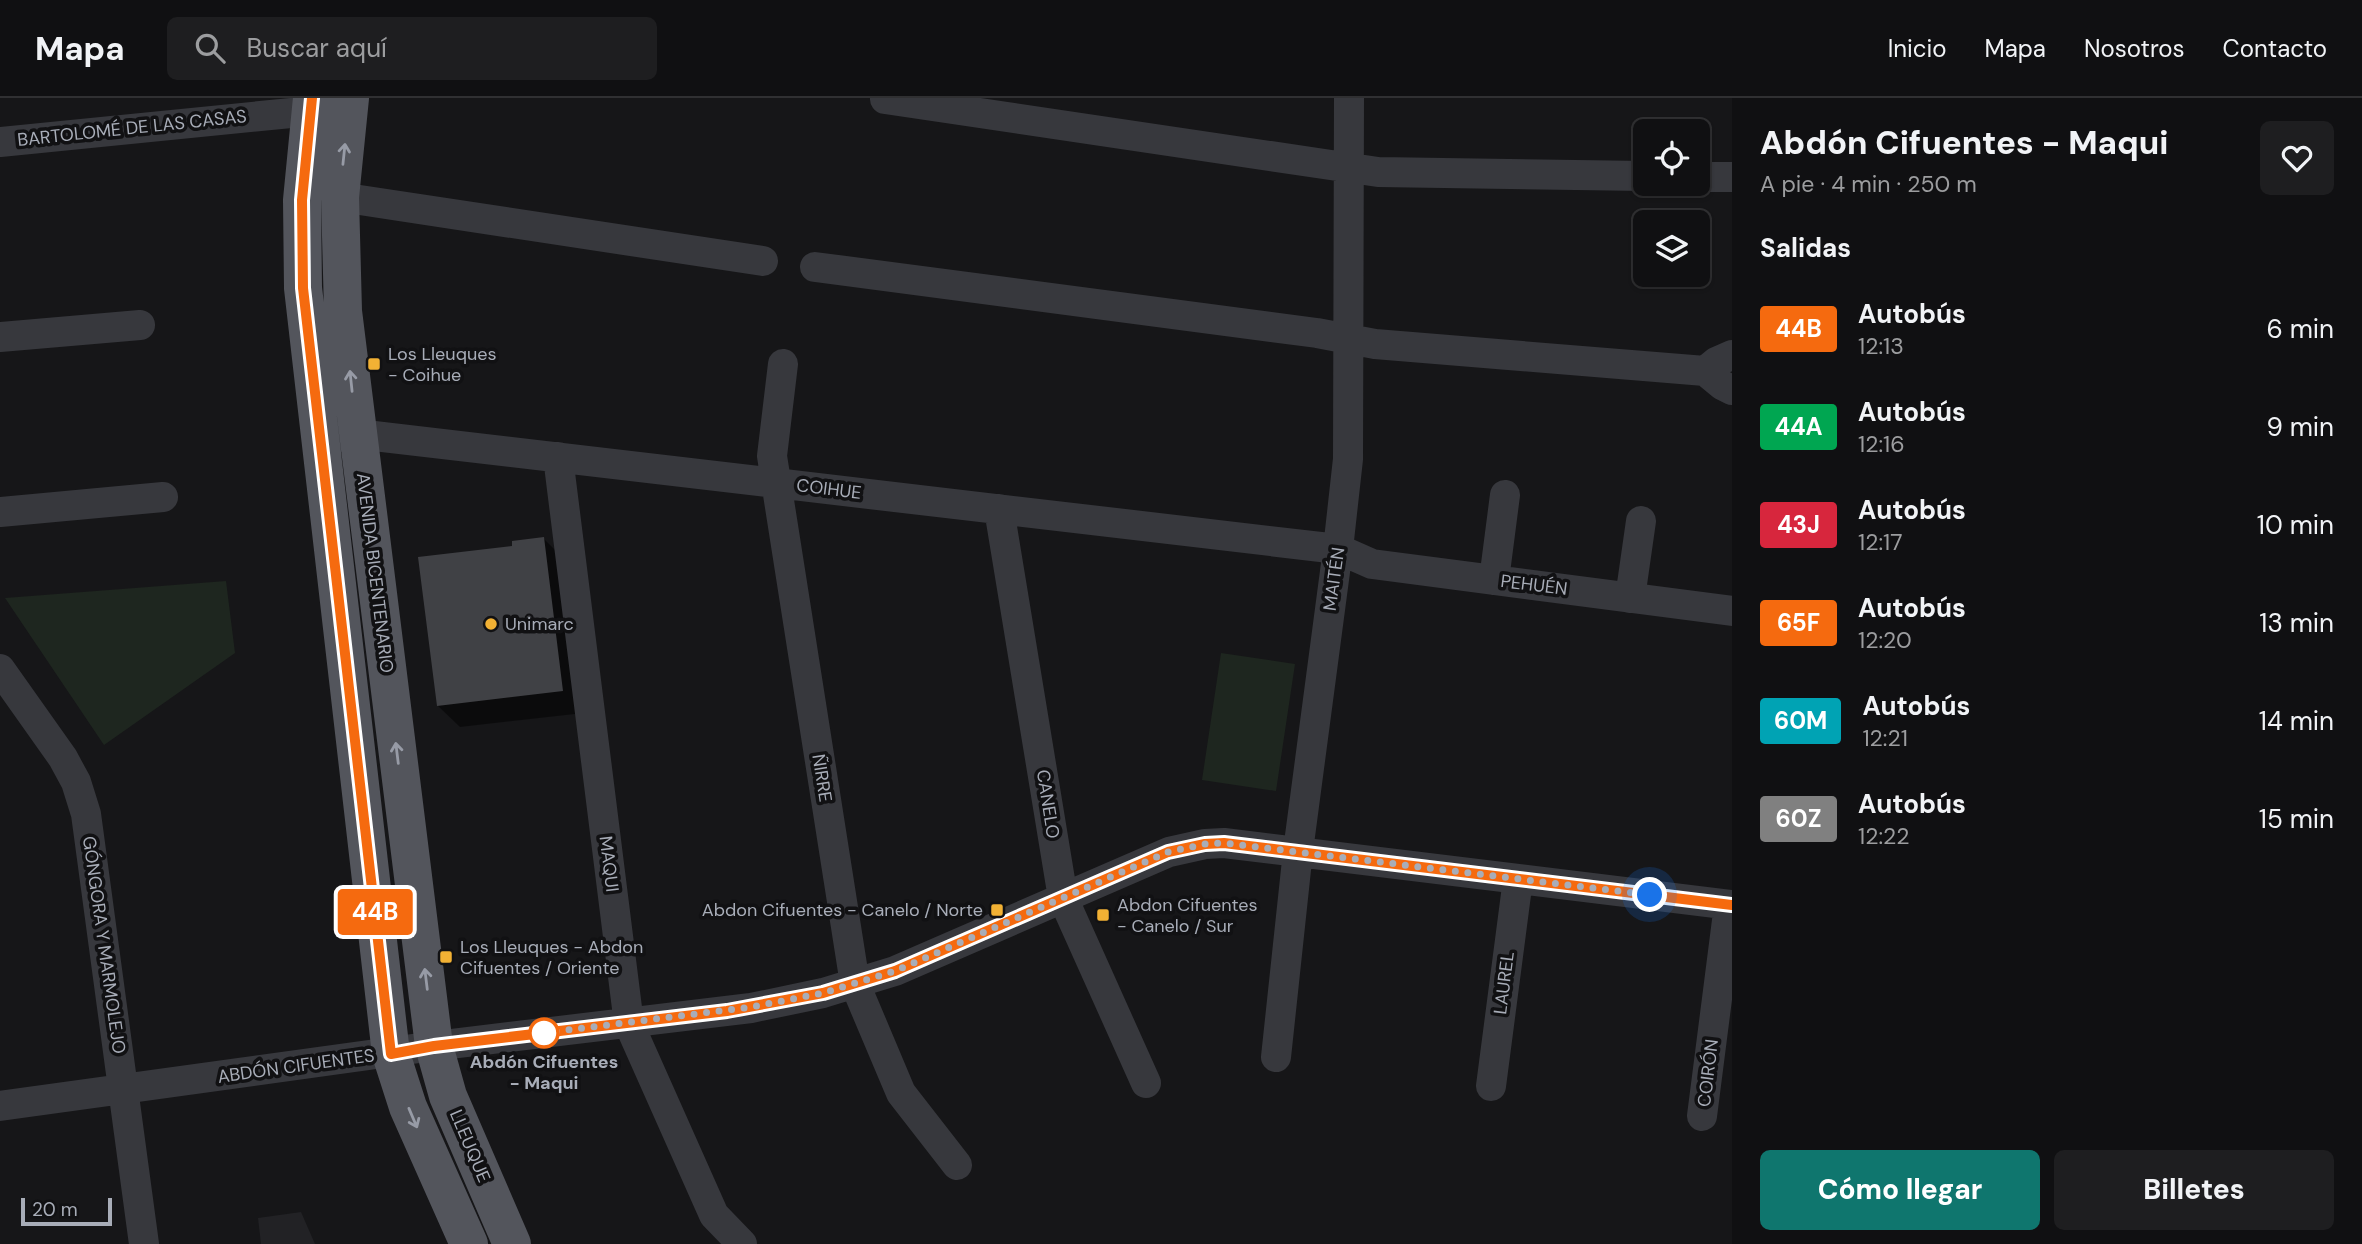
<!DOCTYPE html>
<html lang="es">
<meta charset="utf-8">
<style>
body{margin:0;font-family:"DM Sans",sans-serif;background:#1e1e20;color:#f1f3f6;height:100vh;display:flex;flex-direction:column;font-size:26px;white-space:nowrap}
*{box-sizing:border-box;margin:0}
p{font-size:23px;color:#9c9d9f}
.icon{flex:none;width:38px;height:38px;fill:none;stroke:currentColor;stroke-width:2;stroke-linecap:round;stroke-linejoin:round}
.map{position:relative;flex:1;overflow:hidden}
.sheet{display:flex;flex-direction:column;background:#101012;width:630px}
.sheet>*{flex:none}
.badge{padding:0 14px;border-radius:5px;font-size:24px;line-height:46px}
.buttons{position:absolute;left:1633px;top:21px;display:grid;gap:14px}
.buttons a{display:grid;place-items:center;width:77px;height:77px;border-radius:10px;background:#101012;box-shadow:0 2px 5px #0004,0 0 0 2px #303032;font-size:35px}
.scale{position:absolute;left:21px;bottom:18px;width:91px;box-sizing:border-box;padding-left:7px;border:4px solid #a8adb8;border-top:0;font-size:19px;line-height:24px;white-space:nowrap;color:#a8adb8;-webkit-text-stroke:5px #111113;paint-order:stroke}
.you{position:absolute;width:35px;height:35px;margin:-18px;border:5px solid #fff;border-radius:50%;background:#1a73e8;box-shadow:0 0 0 10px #1a73e833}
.map>.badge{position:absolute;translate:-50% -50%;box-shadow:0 0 0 4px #fff}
h2{padding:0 28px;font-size:26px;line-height:63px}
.round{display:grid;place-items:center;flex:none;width:74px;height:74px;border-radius:10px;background:#1e1e20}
.head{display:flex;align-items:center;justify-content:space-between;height:119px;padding:0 28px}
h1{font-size:33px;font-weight:800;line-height:52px}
.action{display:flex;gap:14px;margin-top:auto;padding:14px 28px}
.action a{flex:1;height:80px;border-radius:10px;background:#0f766e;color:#fff;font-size:28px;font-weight:800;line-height:80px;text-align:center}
.action a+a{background:#1e1e20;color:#f1f3f6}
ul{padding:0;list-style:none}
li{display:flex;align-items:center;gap:21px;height:98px;padding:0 28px}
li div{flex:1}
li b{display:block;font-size:26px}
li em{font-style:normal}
li .badge{min-width:77px;font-weight:700;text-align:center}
header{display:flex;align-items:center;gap:42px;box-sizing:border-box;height:98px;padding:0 35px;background:#101012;border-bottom:2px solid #303032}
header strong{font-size:33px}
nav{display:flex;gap:38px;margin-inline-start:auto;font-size:24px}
.search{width:490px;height:63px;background:#1e1e20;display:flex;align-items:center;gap:18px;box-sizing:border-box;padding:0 24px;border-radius:10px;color:#9c9d9f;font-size:26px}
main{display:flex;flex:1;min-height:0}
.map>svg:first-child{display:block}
.built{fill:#222225}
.green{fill:#1e261f}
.shadow{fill:#0007}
.building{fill:#404145}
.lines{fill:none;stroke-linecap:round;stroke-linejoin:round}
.minor{stroke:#37383d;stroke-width:30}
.major{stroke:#53555c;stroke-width:38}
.oneway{stroke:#979ba6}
.line-casing{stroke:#fff;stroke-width:16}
.line{stroke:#f56a0f;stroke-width:10}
.walk{stroke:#a8adb8;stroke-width:7;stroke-dasharray:0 12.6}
.poi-dot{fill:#f2b134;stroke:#111113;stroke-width:2.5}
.stop-dot{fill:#fff;stroke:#f56a0f;stroke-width:3.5}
.labels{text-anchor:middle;stroke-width:7;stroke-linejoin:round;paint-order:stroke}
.street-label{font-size:18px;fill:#a8adb8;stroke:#111113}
.poi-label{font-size:18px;fill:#a8adb8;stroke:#111113;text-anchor:start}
.stop-label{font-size:18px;font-weight:bold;fill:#a8adb8;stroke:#111113}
</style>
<header>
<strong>Mapa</strong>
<div class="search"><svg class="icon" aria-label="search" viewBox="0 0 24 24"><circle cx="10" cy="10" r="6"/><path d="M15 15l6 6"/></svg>Buscar aquí</div>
<nav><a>Inicio</a><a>Mapa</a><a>Nosotros</a><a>Contacto</a></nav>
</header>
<main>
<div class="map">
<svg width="1732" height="1146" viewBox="0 0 1732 1146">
<rect width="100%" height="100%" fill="#161618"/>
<path class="built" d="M301 1114 315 1146H261L258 1120Z"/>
<path class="green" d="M226 483 235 555 104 647 5 500Z
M1221 555 1295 566 1276 693 1202 682Z"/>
<path class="shadow" d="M543 440 565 462 584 615 460 629 438 608 514 449Z"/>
<path class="building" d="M544 439 563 593 437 608 418 459 512 448V443Z"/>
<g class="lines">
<path class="minor" d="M885 1 1378 74 1645 78
M0 44 311 13H330
M1698 79H1732
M340 99 763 163
M815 169 1317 235 1375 246 1705 273 1722 287 1732 292
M0 239 140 227
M783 266 772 358 855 886 901 995 957 1067
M1705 273 1716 264 1732 257
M339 339 357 336 1338 451 1372 466 1732 513
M558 359 629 926 714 1117 742 1146
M999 411 1063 800 1146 985
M0 414 163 399
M1494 482 1505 397
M1630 500 1641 423
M0 571 63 660 76 684 86 716 144 1146
M1276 959 1298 753 1338 451 1348 361 1349 0
M1491 988 1518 781
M0 1008 434 948 751 910 823 895 895 873 1169 754 1205 746 1224 745 1732 807
M1702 1018 1729 807"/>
<path class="major" d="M312 0 302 102 303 190 391 956 408 1009 469 1146
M350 0 340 99 343 213 434 948 448 998 512 1146"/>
</g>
<defs><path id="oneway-shaft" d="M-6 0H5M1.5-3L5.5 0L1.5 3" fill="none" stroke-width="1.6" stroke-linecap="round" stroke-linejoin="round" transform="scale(1.75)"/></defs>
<g class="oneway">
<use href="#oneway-shaft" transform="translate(344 56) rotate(-84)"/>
<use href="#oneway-shaft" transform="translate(351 283) rotate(-96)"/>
<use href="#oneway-shaft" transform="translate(397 655) rotate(-97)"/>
<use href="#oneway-shaft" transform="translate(426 881) rotate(-97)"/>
<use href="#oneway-shaft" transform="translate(413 1020) rotate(67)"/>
</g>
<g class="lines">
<defs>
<path id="line" d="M312 0 302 102 303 190 391 956 434 948 727 913 823 895 895 873 1168 754 1205 746 1224 745 1732 807"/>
</defs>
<use href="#line" class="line-casing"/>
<use href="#line" class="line"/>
<path class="walk" d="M544 935 751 909 823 895 895 873 1168 754 1205 746 1224 745 1650 797"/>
</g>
<g class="poi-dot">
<rect x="367" y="259" width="14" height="14" rx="3.5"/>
<circle cx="491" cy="526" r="7"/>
<rect x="990" y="805" width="14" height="14" rx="3.5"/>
<rect x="1096" y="810" width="14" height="14" rx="3.5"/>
<rect x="439" y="852" width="14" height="14" rx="3.5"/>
</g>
<circle class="stop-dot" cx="544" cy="935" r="14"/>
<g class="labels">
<g class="street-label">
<text transform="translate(132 30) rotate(-6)" y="6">BARTOLOMÉ DE LAS CASAS</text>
<text transform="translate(829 391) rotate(7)" y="6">COIHUE</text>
<text transform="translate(375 475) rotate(83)" y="6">AVENIDA BICENTENARIO</text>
<text transform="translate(1334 481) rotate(-82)" y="6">MAITÉN</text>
<text transform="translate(1534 487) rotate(7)" y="6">PEHUÉN</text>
<text transform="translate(822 680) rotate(81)" y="6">ÑIRRE</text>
<text transform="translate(1048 706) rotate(81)" y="6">CANELO</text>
<text transform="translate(609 766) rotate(83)" y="6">MAQUI</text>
<text transform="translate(104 847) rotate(82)" y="6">GÓNGORA Y MARMOLEJO</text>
<text transform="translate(1504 885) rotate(-83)" y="6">LAUREL</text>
<text transform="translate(296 968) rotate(-8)" y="6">ABDÓN CIFUENTES</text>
<text transform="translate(1708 975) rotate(-83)" y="6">COIRÓN</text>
<text transform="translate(470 1048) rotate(67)" y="6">LLEUQUE</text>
</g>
<g class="poi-label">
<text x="388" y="262">Los Lleuques<tspan x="388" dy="21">- Coihue</tspan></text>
<text x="505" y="532">Unimarc</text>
<text x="1117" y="813">Abdon Cifuentes<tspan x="1117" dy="21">- Canelo / Sur</tspan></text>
<text x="983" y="818" text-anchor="end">Abdon Cifuentes - Canelo / Norte</text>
<text x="460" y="855">Los Lleuques - Abdon<tspan x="460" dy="21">Cifuentes / Oriente</tspan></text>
</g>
<g class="stop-label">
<text x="544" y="970">Abdón Cifuentes<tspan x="544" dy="21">- Maqui</tspan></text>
</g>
</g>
</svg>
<div class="buttons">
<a><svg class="icon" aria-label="locate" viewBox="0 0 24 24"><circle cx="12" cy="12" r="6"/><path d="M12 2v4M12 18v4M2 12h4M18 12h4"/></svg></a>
<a><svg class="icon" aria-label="layers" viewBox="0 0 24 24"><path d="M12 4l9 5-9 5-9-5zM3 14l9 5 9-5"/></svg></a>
</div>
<div class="scale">20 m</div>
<div class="you" style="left:1650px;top:797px"></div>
<b class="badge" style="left:375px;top:814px;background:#f56a0f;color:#fff">44B</b>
</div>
<section class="sheet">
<div class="head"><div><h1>Abdón Cifuentes - Maqui</h1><p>A pie · 4 min · 250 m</p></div><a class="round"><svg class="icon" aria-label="heart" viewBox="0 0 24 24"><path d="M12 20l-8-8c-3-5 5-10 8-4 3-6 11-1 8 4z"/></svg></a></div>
<h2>Salidas</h2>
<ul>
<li><span class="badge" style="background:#f56a0f;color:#fff">44B</span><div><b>Autobús</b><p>12:13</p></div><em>6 min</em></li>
<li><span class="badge" style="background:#00a651;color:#fff">44A</span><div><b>Autobús</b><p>12:16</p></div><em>9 min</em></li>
<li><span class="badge" style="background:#d7263d;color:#fff">43J</span><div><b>Autobús</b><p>12:17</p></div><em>10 min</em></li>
<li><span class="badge" style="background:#f56a0f;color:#fff">65F</span><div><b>Autobús</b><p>12:20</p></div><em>13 min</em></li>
<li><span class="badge" style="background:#00a3b4;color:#fff">60M</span><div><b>Autobús</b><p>12:21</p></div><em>14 min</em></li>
<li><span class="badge" style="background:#808080;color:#fff">60Z</span><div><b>Autobús</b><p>12:22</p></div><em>15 min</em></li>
</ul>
<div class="action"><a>Cómo llegar</a><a>Billetes</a></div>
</section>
</main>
